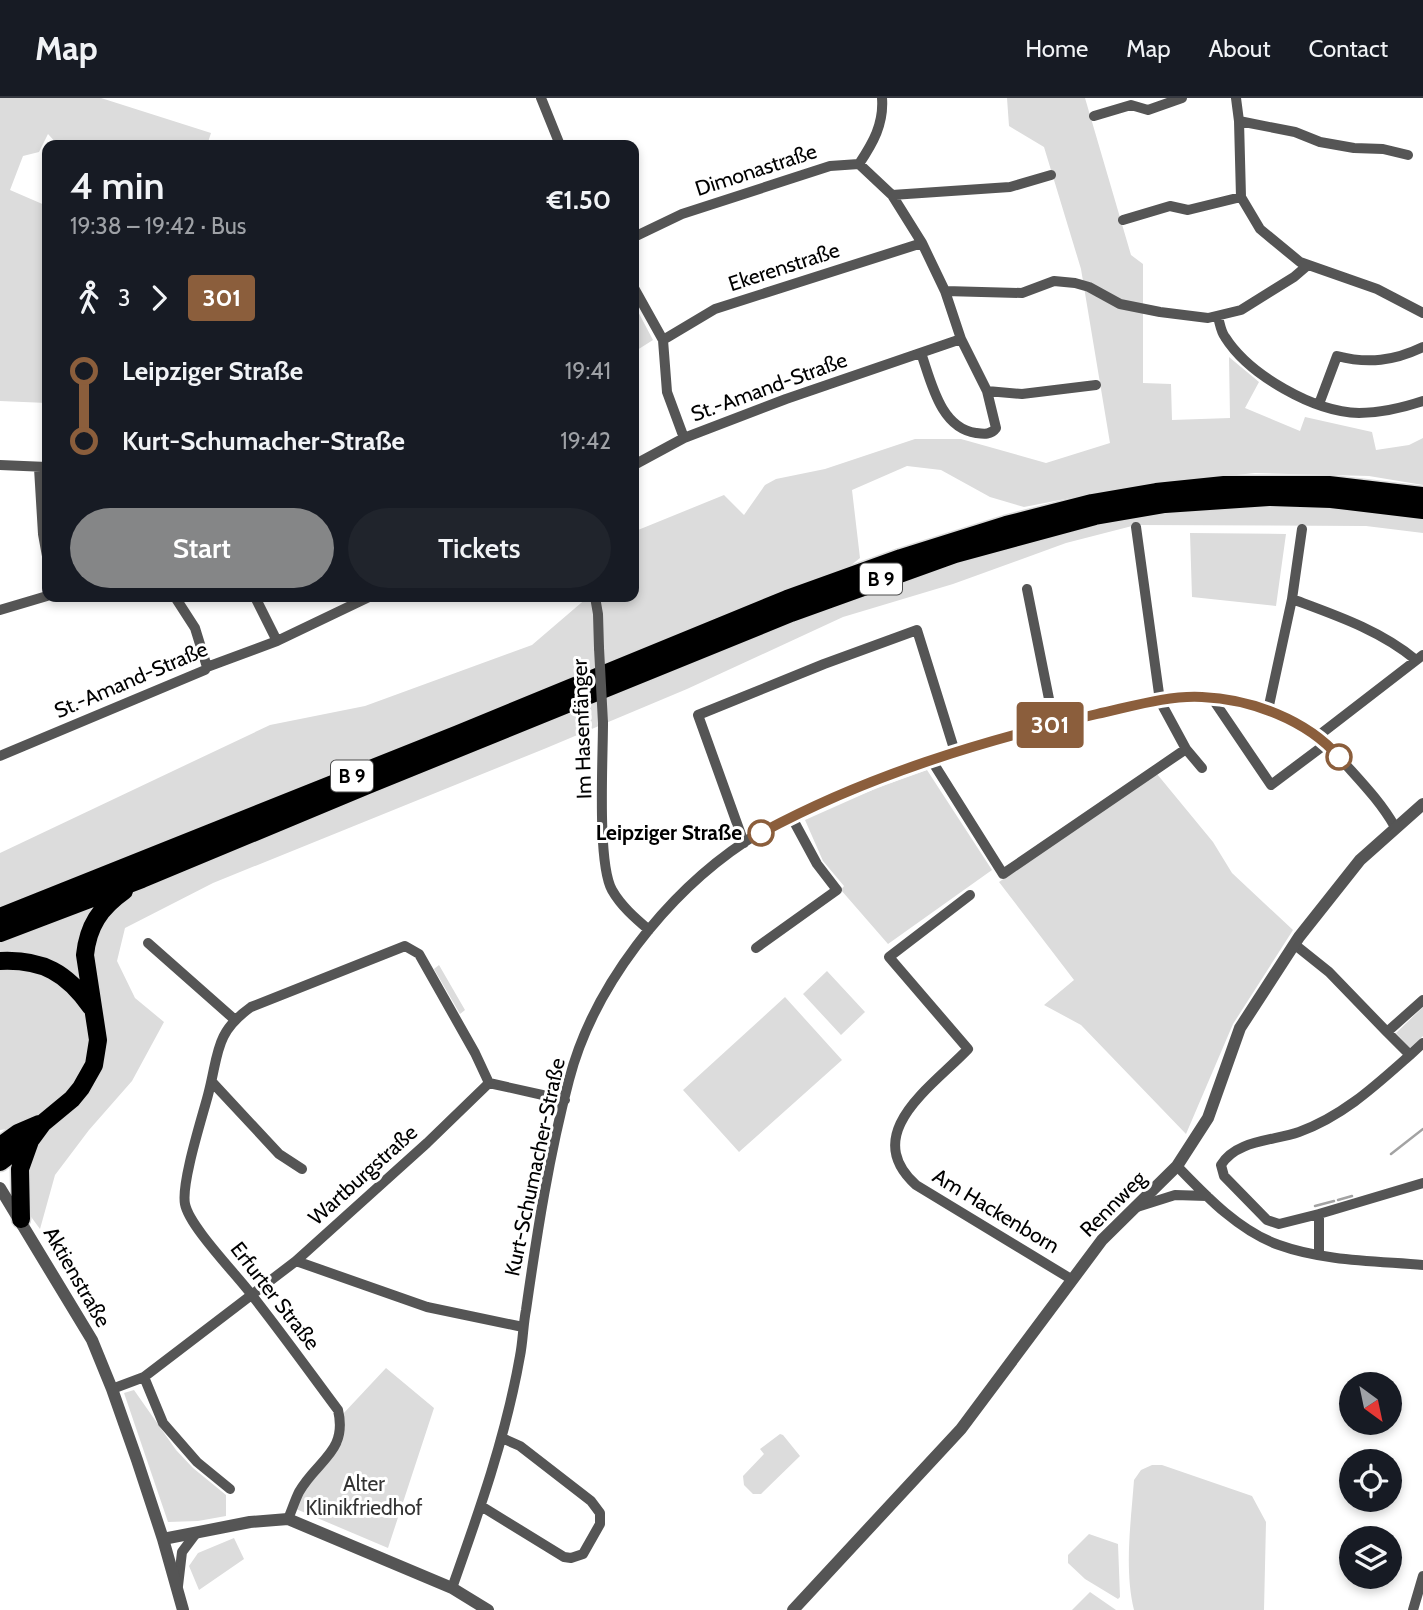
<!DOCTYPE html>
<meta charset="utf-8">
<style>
body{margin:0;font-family:Cabin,sans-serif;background:#20242c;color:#f1f3f6;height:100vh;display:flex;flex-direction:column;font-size:26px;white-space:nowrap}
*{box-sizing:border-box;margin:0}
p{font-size:23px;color:#9ea1a6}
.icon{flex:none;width:38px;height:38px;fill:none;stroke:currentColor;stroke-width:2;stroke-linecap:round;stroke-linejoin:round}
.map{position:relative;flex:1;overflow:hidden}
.side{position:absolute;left:42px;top:42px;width:597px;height:462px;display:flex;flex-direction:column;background:#171b24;border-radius:14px;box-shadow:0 4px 10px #0003}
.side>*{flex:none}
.badge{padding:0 14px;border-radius:5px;font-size:24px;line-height:46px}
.needle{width:46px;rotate:147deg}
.tools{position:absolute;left:1339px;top:1274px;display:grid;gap:14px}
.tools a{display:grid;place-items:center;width:63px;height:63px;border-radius:50%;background:#171b24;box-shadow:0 4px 10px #0003;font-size:35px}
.map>.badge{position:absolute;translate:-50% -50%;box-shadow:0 0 0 4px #fff}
.legs{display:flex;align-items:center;gap:10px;height:77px;padding:0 28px;font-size:23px}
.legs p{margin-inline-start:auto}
.overview{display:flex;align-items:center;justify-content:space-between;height:119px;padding:0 28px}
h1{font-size:38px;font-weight:600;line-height:52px}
.action{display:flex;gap:14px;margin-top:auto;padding:14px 28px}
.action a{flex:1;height:80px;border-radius:42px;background:#858687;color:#fff;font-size:28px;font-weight:600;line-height:80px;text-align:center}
.action a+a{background:#20242c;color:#f1f3f6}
ul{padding:0 28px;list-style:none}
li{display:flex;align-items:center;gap:24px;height:70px;font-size:26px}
li i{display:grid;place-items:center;width:10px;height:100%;margin:0 9px;background:currentColor}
li i::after{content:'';width:18px;height:18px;margin:-9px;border:5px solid;border-radius:50%;background:#171b24}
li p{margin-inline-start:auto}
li:first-child i{background:linear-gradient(#0000 50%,currentColor 0)}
li:last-child i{background:linear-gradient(currentColor 50%,#0000 0)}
header{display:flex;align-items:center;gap:42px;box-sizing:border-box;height:98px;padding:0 35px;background:#171b24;border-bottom:2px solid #363941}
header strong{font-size:33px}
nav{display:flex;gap:38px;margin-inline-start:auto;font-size:24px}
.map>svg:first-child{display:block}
.green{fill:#dcdcdc}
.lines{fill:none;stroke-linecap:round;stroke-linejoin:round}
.stream{stroke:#a3a3a3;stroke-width:2.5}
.trunk-casing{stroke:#dbdbdb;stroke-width:21}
.minor{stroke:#555;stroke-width:10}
.tertiary{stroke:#555;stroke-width:12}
.trunk{stroke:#000;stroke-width:18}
.minor-bridge{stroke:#555;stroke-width:10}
.line-1-casing{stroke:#fff;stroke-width:16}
.line-1{stroke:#8b5e3c;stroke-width:10}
.stop-1-dot{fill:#fff;stroke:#8b5e3c;stroke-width:3.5}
.labels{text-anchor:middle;stroke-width:6;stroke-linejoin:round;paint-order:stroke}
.shield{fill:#fff;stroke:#4c4c4c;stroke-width:2}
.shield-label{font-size:19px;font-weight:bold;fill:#000}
.street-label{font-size:21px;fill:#000;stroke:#fff}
.stop-label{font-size:21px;font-weight:bold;fill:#000;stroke:#fff;text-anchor:end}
.park-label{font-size:21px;fill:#333;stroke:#fff}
</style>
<header>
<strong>Map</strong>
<nav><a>Home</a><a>Map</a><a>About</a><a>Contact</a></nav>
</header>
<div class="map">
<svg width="1423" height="1512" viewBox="0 0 1423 1512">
<rect width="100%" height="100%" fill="#fff"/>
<path class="green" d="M0 0H101L211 35 207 47H58L48 36 39 54 23 58 10 92 47 108V305L0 303Z
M1007 0H1085L1131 157 1143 166V285L1171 286 1172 322 1230 320 1229 259 1259 284 1245 310 1300 333 1305 319 1372 334 1376 352 1409 347 1423 340V387L1369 378 1255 375 1133 388 1024 409 990 399 941 372 907 368 852 392 860 460 840 476 0 811V755L270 627 365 608 532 547 588 499H634V438L638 432 724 397 744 417 765 387 776 381 825 371 915 341H961L1046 365 1110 345 1081 171 1044 49 1009 28Z
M634 206 653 242 634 254 635 238Z
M1229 406 1307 407 1423 417V435L1366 428 1136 427 1066 445 953 486 843 519 687 591 544 651 213 785 125 830 117 863 135 900 164 924 132 983 89 1032 55 1077 40 1131 29 1116 28 1064 37 1041 97 975 90 857 99 822 134 793 337 710 373 690 835 503 1021 442 1164 412Z
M1190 435 1286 436 1276 508 1192 499Z
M927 672 992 772 888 846 841 792 844 788 823 763 805 722 877 690Z
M1157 676 1213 744 1232 775 1293 832 1233 926 1186 1036 1081 927 1044 907 1074 882 999 784Z
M99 804 87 892 0 858V844Z
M0 867 33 869 75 894 91 925 89 962 68 996 31 1022 16 1030 0 1032Z
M439 867 465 912 460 916 434 871Z
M827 873 865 914 841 937 803 896Z
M785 899 842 962 739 1054 683 992Z
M1423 909V938L1410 950 1396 935Z
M386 1270 434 1310 388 1450 296 1411 302 1396 342 1345 345 1329 342 1317Z
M134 1292 176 1352 193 1370 226 1397V1418L198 1423 168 1424 124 1295Z
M780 1336 783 1337 800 1358 761 1396H753L744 1387 743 1378 764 1356 760 1351Z
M1152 1367H1162L1252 1398 1266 1424 1264 1512H1134C1124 1471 1131 1424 1134 1382L1141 1372Z
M1089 1436 1118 1446 1120 1499 1118 1501 1085 1481 1068 1465V1457Z
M234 1440 244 1461 199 1492 189 1468 198 1455Z
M1090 1494 1116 1512H1072Z"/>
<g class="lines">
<path class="stream" d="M1391 1056 1423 1031
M1338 1102 1352 1098
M1315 1108 1334 1103"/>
<defs>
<path id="trunk" d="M0 819 458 636 787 501 901 460 1006 427 1092 405 1156 394 1224 387H1329L1423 398
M0 835 142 781 368 687 791 515 955 456 1095 418 1165 406 1269 399 1331 401 1423 412
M0 863C43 861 67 875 91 909
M0 1048 18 1035 39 1026
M0 1064 32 1040 43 1025 72 1001 81 990 94 967 98 942 85 857C88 828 100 810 124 793
M21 1121 20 1071 30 1043"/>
</defs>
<use href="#trunk" class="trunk-casing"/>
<path class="minor" d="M541 0 560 47
M1236 0 1239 23 1241 99 1260 131 1300 164 1377 191 1423 215
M1094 18 1131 7 1148 12 1182 0
M1239 23 1295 34 1320 44 1354 50 1383 51 1408 57
M859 66C873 45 884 26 882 0
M892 97 1010 89 1051 77
M1123 122 1170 108 1188 112 1241 99
M634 139 682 116 830 68 859 66 892 97 922 145 945 193 961 241 987 293 996 330C991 337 984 336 976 335 940 330 931 283 921 255
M634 190 663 242 667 294 684 340
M945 193 1022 195 1054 183 1075 185 1089 189 1120 206 1160 214 1208 220 1241 212 1294 179 1308 167
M1218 219C1220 226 1221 234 1225 239 1249 277 1314 314 1359 315 1381 315 1402 310 1423 303
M663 242 715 211 922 145
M987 293 1022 296 1096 287
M1319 306 1337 258C1368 266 1394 263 1423 249
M0 367 47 369
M634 367 684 340 786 301 961 241
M39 370 43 436 47 458
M1027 491 1054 626
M175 499 195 530 207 569
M255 499 277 543
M595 499 598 516 599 550
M1292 501 1302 431
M0 512 47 498
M1212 600 1271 687 1327 645
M1268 612 1292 501C1335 517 1380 532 1416 562
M603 625C603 660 597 765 612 792 621 808 635 820 649 832
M1318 638 1423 557
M1186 651 1202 670
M0 658 205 572 207 569 277 543 369 499
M932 663 1003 776 1186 651 1160 603 1136 429
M744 745 698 617 824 566 917 532 955 654
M970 797 889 859 968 951C933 988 859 1035 916 1087L1071 1181
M148 845 234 921
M1294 846 1329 874 1387 934
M756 850 837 792 817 766 791 718
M1410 957 1423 945
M212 984 279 1056 302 1071
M489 985 565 1002
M1177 1068C1206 1098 1239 1133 1279 1147 1323 1163 1376 1163 1423 1167
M1137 1109 1175 1097 1207 1098
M1319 1116 1279 1126 1267 1122 1224 1078 1221 1067C1236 1042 1273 1043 1299 1034 1343 1018 1375 988 1410 957L1387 934 1423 902
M1319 1157V1116L1423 1085
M296 1163 427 1209 523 1229
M144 1279 163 1325 197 1364 230 1391
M112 1291 144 1279 296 1163 427 1045 489 985
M481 1408 564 1459 571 1460 583 1456 600 1426V1415L591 1403 520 1348 502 1340
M288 1421C292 1412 295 1402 299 1394 317 1362 348 1354 338 1312 309 1273 281 1234 251 1196 236 1176 189 1128 185 1106 181 1085 202 1020 208 997 219 956 214 935 251 909L405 848 419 856 475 955 489 985
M178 1488 182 1454 197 1434
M452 1490C479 1414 506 1338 520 1258 523 1243 523 1227 526 1212 537 1135 549 1057 569 982 593 889 666 796 746 743 798 709 859 687 917 668 976 648 1036 630 1097 616 1129 609 1163 600 1196 599 1235 597 1290 617 1320 640 1331 647 1339 659 1347 668 1365 688 1382 706 1395 729
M1413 1512 1423 1478"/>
<path class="tertiary" d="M0 1090 92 1242 112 1291 137 1362 163 1441 183 1512
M163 1441 250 1424 288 1421 452 1490 488 1512
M793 1512 961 1331 1102 1142 1177 1068 1208 1020 1240 930 1299 839 1360 762 1423 706"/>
<use href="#trunk" class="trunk"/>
<path class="minor-bridge" d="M599 550 603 625"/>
</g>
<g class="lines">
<defs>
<path id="line-1" d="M761 735C866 678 981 643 1097 616 1130 609 1168 597 1202 599 1251 601 1307 622 1339 659"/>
</defs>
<use href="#line-1" class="line-1-casing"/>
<use href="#line-1" class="line-1"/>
</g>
<g class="stop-1-dot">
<circle cx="1339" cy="659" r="12"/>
<circle cx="761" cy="735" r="12"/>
</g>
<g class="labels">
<g class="shield">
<rect x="860" y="465.5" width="42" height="31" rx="5"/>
<rect x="331" y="662.5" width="42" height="31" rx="5"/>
</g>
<g class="shield-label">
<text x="881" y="488">B 9</text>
<text x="352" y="685">B 9</text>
</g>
<g class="street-label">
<text transform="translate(756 72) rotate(-18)" y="7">Dimonastraße</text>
<text transform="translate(784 169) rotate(-18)" y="7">Ekerenstraße</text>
<text transform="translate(769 289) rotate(-20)" y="7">St.-Amand-Straße</text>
<text transform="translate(131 582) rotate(-23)" y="7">St.-Amand-Straße</text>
<text transform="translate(582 631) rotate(-92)" y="7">Im Hasenfänger</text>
<text transform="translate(535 1069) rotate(-78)" y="7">Kurt-Schumacher-Straße</text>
<text transform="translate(363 1077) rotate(-42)" y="7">Wartburgstraße</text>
<text transform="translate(1113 1106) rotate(-45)" y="7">Rennweg</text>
<text transform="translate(996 1113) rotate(31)" y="7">Am Hackenborn</text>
<text transform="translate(77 1179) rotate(60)" y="7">Aktienstraße</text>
<text transform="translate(275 1198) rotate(52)" y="7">Erfurter Straße</text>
</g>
<g class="stop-label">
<text x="742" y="742">Leipziger Straße</text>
</g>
<g class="park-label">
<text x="364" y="1393">Alter<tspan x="364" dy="24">Klinikfriedhof</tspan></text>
</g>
</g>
</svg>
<div class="tools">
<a><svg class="needle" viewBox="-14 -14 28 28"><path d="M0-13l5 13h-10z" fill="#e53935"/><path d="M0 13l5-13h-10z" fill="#9ea1a6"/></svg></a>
<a><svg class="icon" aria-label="locate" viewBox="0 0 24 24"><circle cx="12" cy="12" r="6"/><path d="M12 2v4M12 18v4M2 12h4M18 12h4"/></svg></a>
<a><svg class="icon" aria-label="layers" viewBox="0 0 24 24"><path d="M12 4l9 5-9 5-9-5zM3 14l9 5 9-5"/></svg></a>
</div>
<b class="badge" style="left:1050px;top:627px;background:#8b5e3c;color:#fff">301</b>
<section class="side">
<div class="overview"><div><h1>4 min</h1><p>19:38 – 19:42 · Bus</p></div><b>€1.50</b></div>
<div class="legs"><svg class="icon" aria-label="walk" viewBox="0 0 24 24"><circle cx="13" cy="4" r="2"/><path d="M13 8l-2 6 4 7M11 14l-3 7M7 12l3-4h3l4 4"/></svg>3<svg class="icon" aria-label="forward" viewBox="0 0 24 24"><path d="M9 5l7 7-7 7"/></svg><b class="badge" style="background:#8b5e3c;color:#fff">301</b></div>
<ul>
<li><i style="color:#8b5e3c"></i><b>Leipziger Straße</b><p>19:41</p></li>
<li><i style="color:#8b5e3c"></i><b>Kurt-Schumacher-Straße</b><p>19:42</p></li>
</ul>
<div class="action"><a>Start</a><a>Tickets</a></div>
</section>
</div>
